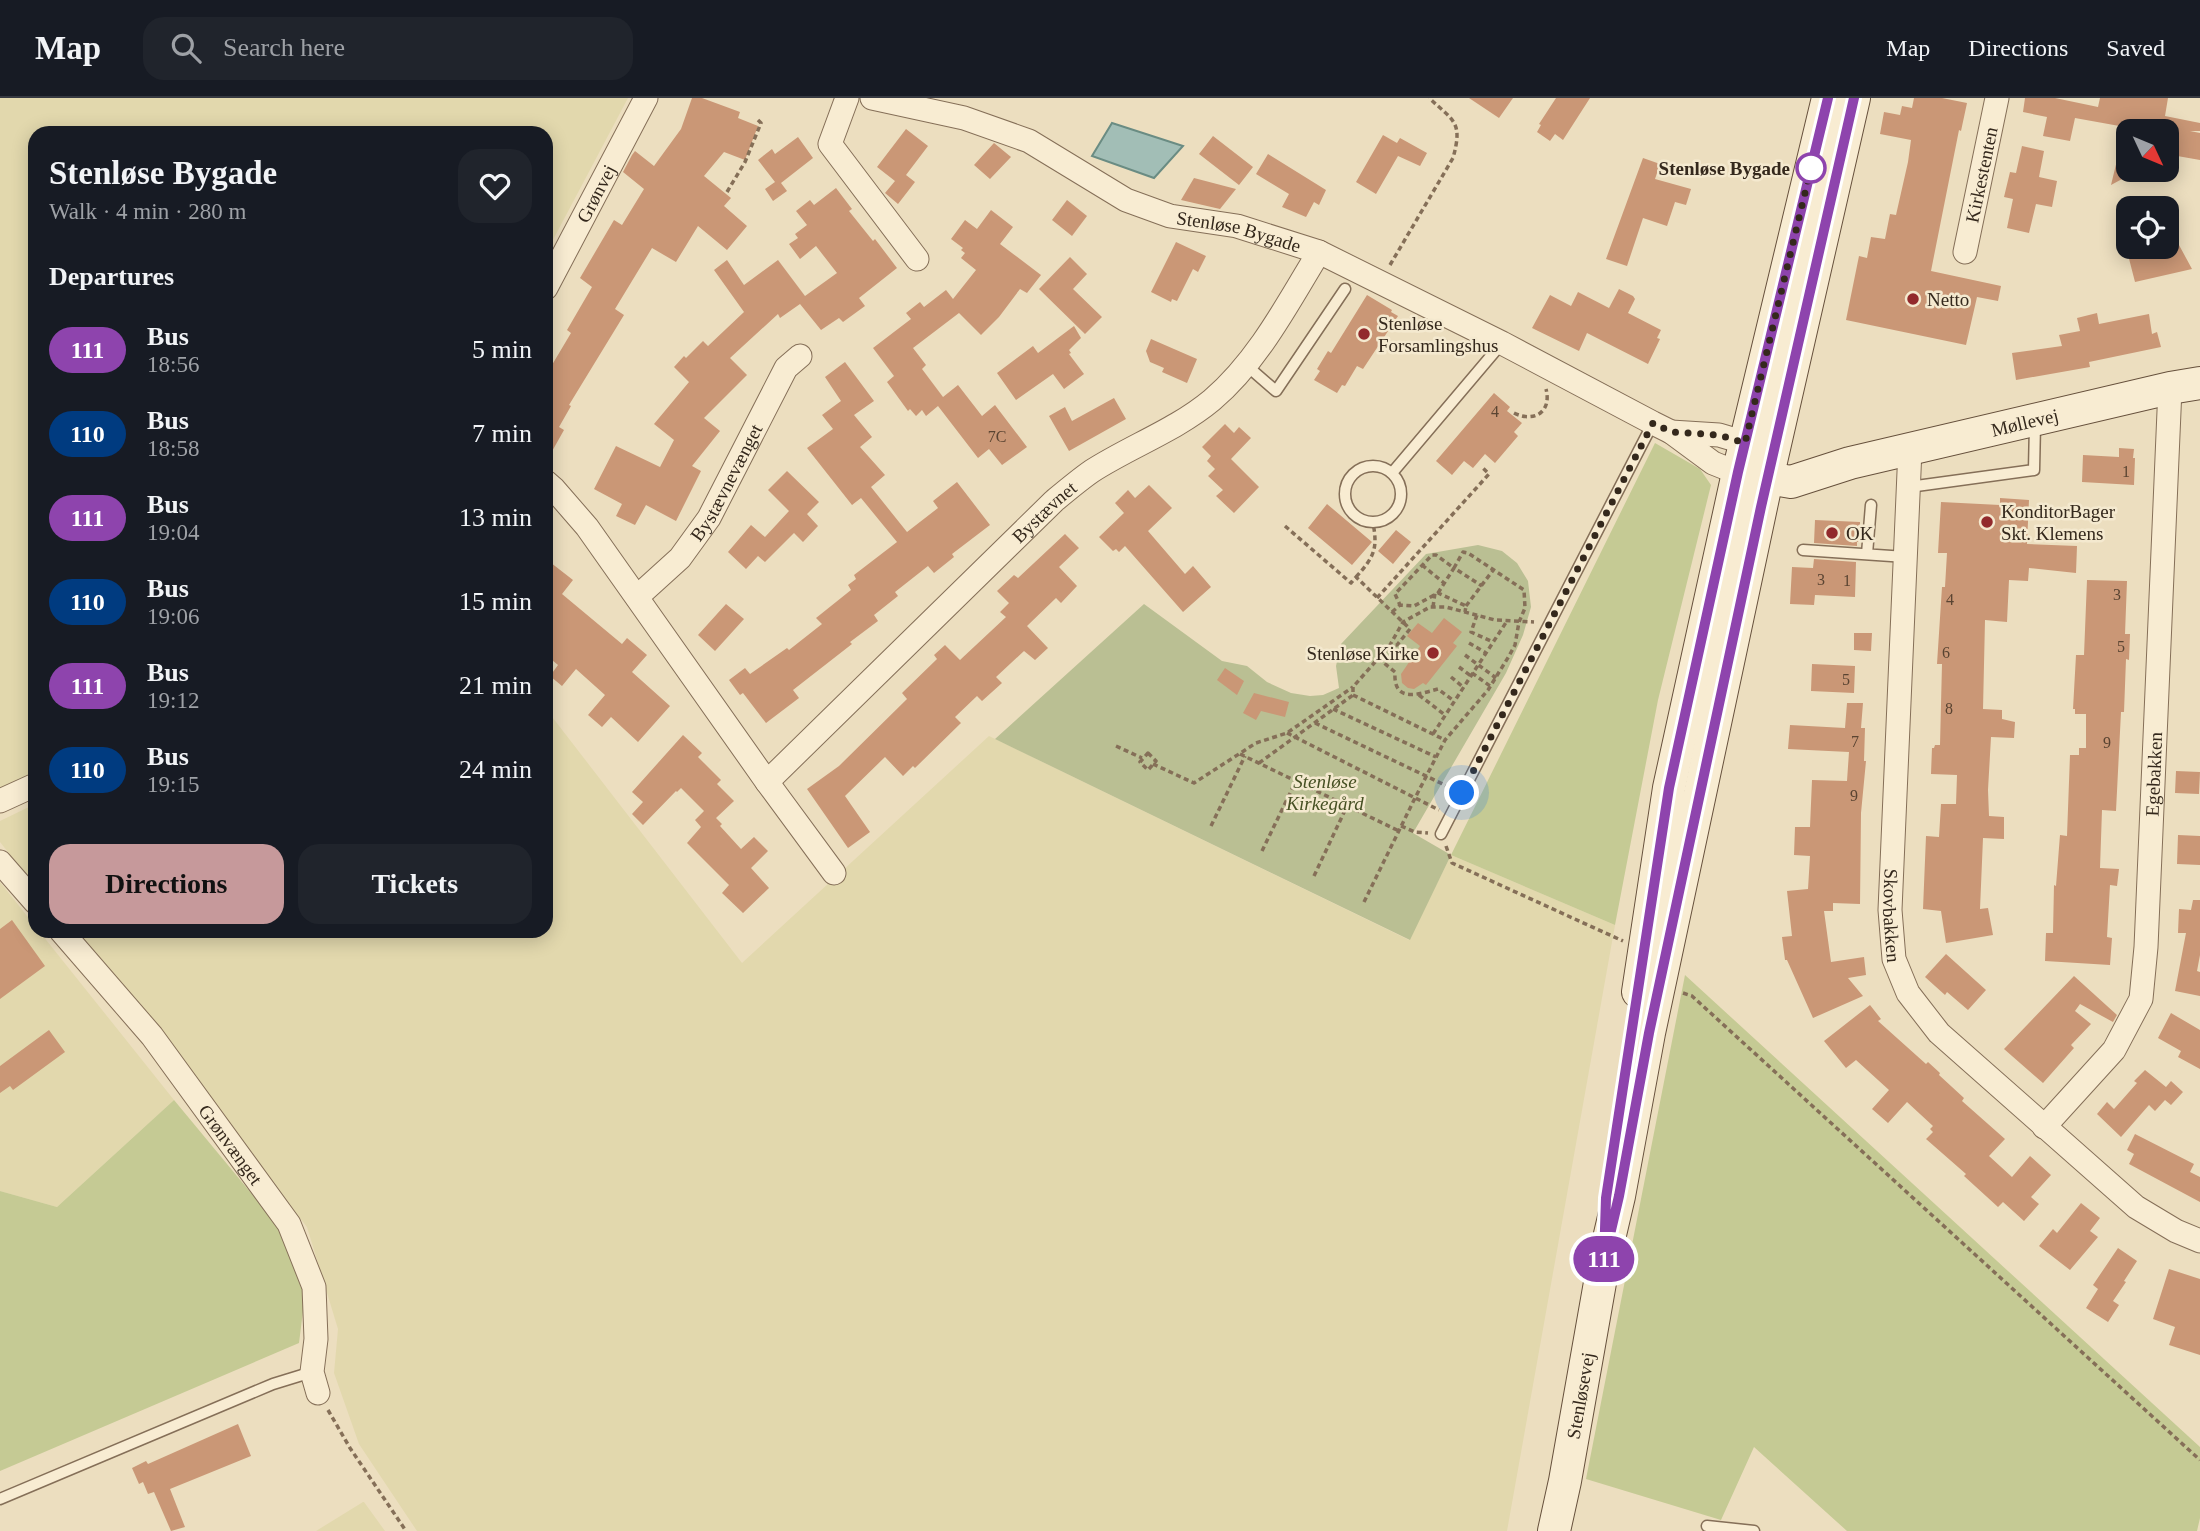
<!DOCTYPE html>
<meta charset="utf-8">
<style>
body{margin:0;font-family:"Times New Roman",serif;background:#20242c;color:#f1f3f6;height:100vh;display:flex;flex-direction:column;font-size:26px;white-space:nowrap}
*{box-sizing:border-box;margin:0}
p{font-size:23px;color:#9ea1a6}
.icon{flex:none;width:38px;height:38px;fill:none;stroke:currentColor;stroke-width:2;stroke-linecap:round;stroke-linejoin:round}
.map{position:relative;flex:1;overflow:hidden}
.sheet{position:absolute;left:28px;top:28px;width:525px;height:812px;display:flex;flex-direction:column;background:#171b24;border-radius:21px;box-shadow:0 4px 18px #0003}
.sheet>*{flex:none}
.badge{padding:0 14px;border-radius:23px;font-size:24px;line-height:46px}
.needle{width:46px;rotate:134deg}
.tools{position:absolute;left:2116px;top:21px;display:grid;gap:14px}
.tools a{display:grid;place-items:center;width:63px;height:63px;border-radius:14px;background:#171b24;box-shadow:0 4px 18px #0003;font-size:35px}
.you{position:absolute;width:35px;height:35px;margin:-18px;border:5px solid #fff;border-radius:50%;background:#1a73e8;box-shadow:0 0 0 10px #1a73e833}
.map>.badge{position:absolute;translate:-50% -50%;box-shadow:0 0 0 4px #fff}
h2{padding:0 21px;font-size:26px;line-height:63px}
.round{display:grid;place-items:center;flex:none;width:74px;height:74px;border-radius:21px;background:#20242c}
.head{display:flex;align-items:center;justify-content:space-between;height:119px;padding:0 21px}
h1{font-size:33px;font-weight:700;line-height:52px}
.action{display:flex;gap:14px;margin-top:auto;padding:14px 21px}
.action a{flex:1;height:80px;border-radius:21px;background:#c6999b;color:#111;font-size:28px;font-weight:700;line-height:80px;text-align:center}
.action a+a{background:#20242c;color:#f1f3f6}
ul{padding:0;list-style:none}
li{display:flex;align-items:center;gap:21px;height:84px;padding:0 21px}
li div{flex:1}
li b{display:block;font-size:26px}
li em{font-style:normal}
li .badge{min-width:77px;font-weight:700;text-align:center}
header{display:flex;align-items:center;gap:42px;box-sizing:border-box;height:98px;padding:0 35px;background:#171b24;border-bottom:2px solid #363941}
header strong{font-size:33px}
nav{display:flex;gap:38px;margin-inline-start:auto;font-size:24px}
.search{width:490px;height:63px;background:#20242c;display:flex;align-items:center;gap:18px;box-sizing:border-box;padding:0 24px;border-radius:21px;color:#9ea1a6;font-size:26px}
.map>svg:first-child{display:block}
.farmland{fill:#e2d8ad}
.green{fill:#c5ca94}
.cemetery{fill:#babf93}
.water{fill:#a2beb6;stroke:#6a8c83;stroke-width:2}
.building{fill:#ca9776}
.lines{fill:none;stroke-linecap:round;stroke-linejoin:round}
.lane-casing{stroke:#856f58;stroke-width:13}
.street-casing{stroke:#856f58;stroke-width:25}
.secondary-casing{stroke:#66503c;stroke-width:34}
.path{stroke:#856f58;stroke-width:3.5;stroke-dasharray:5 3.5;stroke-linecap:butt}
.lane{stroke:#f8ecd2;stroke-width:10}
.street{stroke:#f8ecd2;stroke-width:23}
.secondary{stroke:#f8ecd2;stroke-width:32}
.line-casing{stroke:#fff;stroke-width:16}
.line{stroke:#8e44ad;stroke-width:10}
.walk{stroke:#34281c;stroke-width:7;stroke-dasharray:0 12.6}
.stop-dot{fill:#fff;stroke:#8e44ad;stroke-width:3.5}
.poi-dot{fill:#922a2c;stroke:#f4e9cf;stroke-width:2.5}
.labels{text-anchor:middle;stroke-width:5;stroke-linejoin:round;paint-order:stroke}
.number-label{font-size:16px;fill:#5a4432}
.stop-label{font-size:19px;font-weight:bold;fill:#34281c;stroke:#f4e9cf;text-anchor:end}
.street-label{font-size:19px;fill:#34281c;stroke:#f4e9cf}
.poi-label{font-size:19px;fill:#34281c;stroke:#f4e9cf;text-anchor:start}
.park-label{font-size:19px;font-style:italic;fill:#465023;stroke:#f4e9cf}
</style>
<header>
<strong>Map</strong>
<div class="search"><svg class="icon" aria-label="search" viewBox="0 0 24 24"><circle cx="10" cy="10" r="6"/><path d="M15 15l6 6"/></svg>Search here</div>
<nav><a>Map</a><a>Directions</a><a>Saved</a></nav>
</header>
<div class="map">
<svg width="2200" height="1433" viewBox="0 0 2200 1433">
<rect width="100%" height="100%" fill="#ecdebf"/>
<path class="farmland" d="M0 0H628L546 155V35H35V677L0 694Z
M546 611 742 865 989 638 1409 842 1451 757 1615 827 1507 1433H417L359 1346 334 1275 338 1231 307 1129 71 833H546Z
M35 706V788L0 744V723Z
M0 784 35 828V833H39L174 1002 57 1109 0 1093Z
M364 1404 385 1433H316L363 1404Z"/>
<path class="green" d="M1655 345 1700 371 1711 387 1658 602 1615 827 1451 757Z
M1685 877 2200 1349V1420L2197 1433H1847L1754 1349 1721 1422 1586 1381Z
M174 1002 275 1124 306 1189 299 1245 0 1373V1093L57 1109Z"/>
<path class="cemetery" d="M1478 447 1502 453 1517 465 1528 483 1531 509 1523 537 1506 575 1413 735 1451 757 1410 842 995 641 1144 506 1222 563 1247 568 1267 584 1291 595 1310 598 1323 597 1339 590 1336 568 1341 546 1426 456Z"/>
<path class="water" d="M1112 25 1183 48 1154 80 1092 58Z"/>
<path class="building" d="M692 0H702L740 14 738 20 758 28 745 62 724 54 704 78 731 100 724 108 747 128 727 152 698 128 676 164 652 150 615 211 624 217 569 307 571 308 559 329 564 332 546 364V277L571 235 567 232 592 189 580 180 614 122 622 127 644 91 623 74 632 57 635 53 654 68 681 31Z
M1469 0H1513L1499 20Z
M1556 0H1590L1563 42 1555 36 1550 43 1537 34 1541 27 1539 26Z
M1914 0H1942L1967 5 1961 33 1959 32 1931 173 2001 188 1998 203 1977 199 1966 247 1846 222 1859 158 1867 160 1871 139 1885 141 1890 116 1896 117 1908 64 1911 42 1880 36 1884 14 1900 17 1902 8 1912 10Z
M2025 0H2055L2098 9 2100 0H2168L2165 18 2200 25V33H2190L2200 35V62L2166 56V33H2124L2125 29 2075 20 2070 43 2043 38 2047 19 2023 14Z
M906 31 928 48 906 77 915 84 898 106 885 95 895 83 877 69Z
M1383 37 1397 45 1400 40 1427 55 1420 68 1398 58 1376 96 1356 84Z
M1213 38 1253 69 1239 87 1199 56Z
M798 39 813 60 781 85 787 93 773 103 765 91 775 84 758 62 772 51 775 56Z
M994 45 1011 59 990 81 974 67Z
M2022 48 2044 53 2039 79 2057 83 2052 109 2036 106 2029 135 2007 130 2013 101 2004 99 2010 74 2016 75Z
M2120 50 2128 62V72L2135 74 2111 87Z
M1268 56 1326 92 1319 107 1314 104 1306 119 1282 109 1289 96 1256 76Z
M1643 60 1660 66 1655 81 1691 91 1686 107 1675 104 1667 128 1643 120 1627 168 1606 161Z
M1194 80 1236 91 1220 111 1181 102Z
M836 90 852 111 849 113 873 143 875 141 897 170 859 200 865 208 843 224 839 220 821 232 800 206 780 220 778 216 730 260 747 277 704 320 720 333 692 368 701 373 676 423 646 407 635 427 616 418 622 406 594 391 616 348 660 369 674 342 654 326 689 284 674 269 684 258 686 260 703 243 708 248 744 214 714 172 727 162 744 187 778 162 805 198 837 175 816 148 800 161 789 146 798 140 795 136 807 127 796 113 810 102 814 107Z
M1067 102 1087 118 1072 138 1052 122Z
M991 112 1013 129 1000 146 1041 177 1027 195 1020 191 999 219 981 237 959 215 913 250 926 267 922 271 943 299 958 287 982 318 995 307 1027 349 1002 367 989 351 978 360 938 308 926 318 922 312 916 318 910 311 908 313 887 284 894 278 873 250 911 221 906 215 920 204 924 209 946 192 953 201 976 172 961 160 965 155 961 152 963 150 951 141 965 122 977 131Z
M2166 123 2192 171 2135 184 2126 149H2166Z
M1176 144 1206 158 1198 174 1193 171 1177 203 1172 201 1171 204 1151 194Z
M1070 159 1087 176 1073 191 1102 219 1085 236 1039 191Z
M1619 191 1633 198 1635 201 1628 215 1661 232 1657 240 1660 241 1648 266 1587 235 1579 253 1532 230 1550 197 1571 208 1578 194 1609 210Z
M1367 197 1392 212 1391 214 1398 218 1363 271 1357 268 1345 288 1342 287 1337 295 1314 282 1320 273 1317 271 1328 253 1331 255Z
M2097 215 2099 226 2149 216 2152 236 2157 234 2161 249 2089 264 2090 269 2016 282 2012 255 2062 248 2059 237 2080 233 2077 220Z
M1074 228 1081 240 1069 252 1071 255 1069 256 1084 276 1064 291 1053 276 1016 302 997 275 1033 248 1038 255Z
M1151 241 1197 261 1187 285 1162 274 1164 270 1150 264 1146 253Z
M845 264 874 303 854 317 872 339 860 349 885 377 871 389 907 434 938 410 933 403 957 384 990 427 952 456 954 459 934 475 928 468 895 494 898 498 874 517 878 523 850 544 852 546 793 592 799 600 766 625 743 595 740 597 729 582 745 570 750 576 787 550 789 552 822 526 816 520 851 492 848 487 856 481 854 477 897 444 861 400 852 407 807 350 833 331 822 317 841 303 825 279Z
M1494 295 1510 309 1507 313 1522 325 1514 334 1518 338 1495 365 1485 356 1473 370 1464 363 1452 377 1436 363Z
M1114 300 1126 321 1069 353 1049 318 1065 309 1072 323Z
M1225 326 1234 335 1239 329 1251 340 1231 361 1259 389 1234 415 1216 398 1223 392 1208 378 1215 371 1207 363 1211 358 1202 349Z
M2119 350 2134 351 2133 360H2135L2134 387 2082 384 2083 357 2119 359Z
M787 373 819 404 807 416 818 428 803 444 794 435 765 464 758 458 746 471 728 454 751 427 765 439 789 413 768 392Z
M1149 387 1172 410 1148 433 1185 476 1193 468 1211 489 1183 514 1125 448 1119 454 1116 451 1113 453 1099 439 1124 415 1115 405 1128 392 1135 400Z
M2000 400 2029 402 2027 446 2077 448 2076 475 2029 470 2028 483 2009 482 2007 524 1985 522 1983 611 2002 612V621L2015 624 2014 640 1991 639 1988 692 1989 718 2004 719V741L1983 740 1980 811 1988 810 1993 837 1946 845 1941 813 1923 811 1926 738 1939 739 1941 706H1956L1957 677 1931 676 1932 650H1934L1935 647H1940L1942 566H1937L1942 489H1945L1947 455H1938L1941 404 2000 407Z
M1327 406 1372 444 1352 467 1308 430Z
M1815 422 1860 424V444H1857V448L1814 445Z
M1396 432 1411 444 1393 466 1378 453Z
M1065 436 1079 450 1059 469 1077 488 1061 505 1056 500 1027 528 1048 550 1035 562 1024 553 996 579 1002 585 982 603 977 598 955 619 961 625 915 670 913 668 903 678 885 659 845 698 870 734 848 750 807 691 839 668 907 601 902 595 937 561 934 557 945 547 960 562 1006 519 1000 514 1009 505 997 493 1014 477 1018 480Z
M546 461 573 482 562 496 622 546 627 540 647 557 632 574 670 608 638 644 611 619 602 629 588 617 605 597 576 571 562 588 550 578 558 567 546 557Z
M1814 461 1856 464 1855 499 1815 497 1814 507 1790 506 1792 469 1813 470Z
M2087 482 2127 483 2125 536H2130L2129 562 2126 561 2124 614H2121L2116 713 2102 712 2100 770 2119 771 2117 788 2110 787 2107 839 2112 840 2110 867 2045 863 2046 835H2053L2054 787 2056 788 2060 737 2067 738 2070 657H2079V650H2086V616H2075V611H2073L2076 557H2084Z
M726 506 744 521 715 553 698 537Z
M1444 520 1462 534 1453 545 1457 548 1426 587 1423 585 1414 591 1408 590 1402 585 1401 576 1420 548 1407 538 1418 525 1432 535Z
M1854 535H1872L1871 553 1854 552Z
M1812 566 1855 568 1854 595 1811 593Z
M1225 570 1244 583 1237 597 1217 582Z
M1254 595 1289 604 1285 619 1261 613 1256 622 1243 615Z
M1847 605H1863L1861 630H1865L1864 663H1866L1861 715 1860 806 1833 805V813H1824L1831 864 1864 859 1866 877 1848 880 1863 898 1813 920 1787 862H1785L1782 839 1792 838 1787 793 1808 791 1810 758 1794 757 1795 729H1810L1812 682 1847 683 1849 654 1788 651 1790 627 1845 630Z
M683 637 702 655 698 659 721 682 717 686 734 703 716 720 722 726 720 728 741 751 754 739 768 753 751 770 769 790 743 815 722 795 729 787 687 745 701 729 695 722 704 713 681 690 677 694 676 693 643 727 632 716 643 704 632 694Z
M2176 673 2200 674 2199 696 2175 695Z
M2178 737 2200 738V767L2177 766Z
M2193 802H2200V857L2197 873 2200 874V898L2175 893 2186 835H2178L2179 811 2191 812Z
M12 822 45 868 0 901V831Z
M1946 856 1986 892 1968 912 1947 894 1945 897 1925 879Z
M2074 878 2117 917 2113 924 2080 906 2075 913 2091 926 2071 947 2074 950 2043 985 2004 951Z
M1870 907 1881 921 1878 923 1926 966 1928 964 1940 975 1939 977 1964 1000 1962 1003 2005 1041 1989 1058 2012 1079 2030 1058 2051 1077 2031 1099 2039 1106 2024 1123 2003 1104 1998 1109 1964 1078 1966 1076 1926 1041 1933 1034 1930 1031 1933 1028 1907 1004 1888 1025 1872 1011 1889 992 1856 962 1846 970 1824 943Z
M2171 915 2200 932V971L2178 959 2181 953 2158 940Z
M49 932 65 954 13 992 10 988 0 995V968Z
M2145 972 2166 989 2171 983 2183 994 2171 1007 2165 1002 2155 1013 2149 1007 2121 1039 2097 1016 2107 1004 2114 1011 2137 985 2134 983Z
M2135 1036 2194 1066 2190 1074 2200 1079V1104L2129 1066 2134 1056 2127 1052Z
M2081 1105 2100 1120 2090 1133 2098 1139 2070 1172 2039 1148 2053 1131 2057 1135Z
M2118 1150 2137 1163 2124 1183 2126 1184 2113 1203 2119 1207 2108 1224 2086 1210 2098 1191 2093 1187Z
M2169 1171 2200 1181V1257L2169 1247 2175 1229 2153 1221Z
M238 1326 251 1358 170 1391 185 1429 171 1433 154 1394 148 1396 143 1384 139 1386 132 1370 146 1363 148 1366Z"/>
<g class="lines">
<defs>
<path id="lane" d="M1246 267 1276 293 1345 191
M1345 396a28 28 0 1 1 56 0a28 28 0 1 1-56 0Z
M1392 375 1502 245
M1909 389 2034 372 2035 326
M1803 452 1906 459
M1867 456 1871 407
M1441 736 1653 325
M0 1401 273 1286 312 1274
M1707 1428 1754 1433"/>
<g id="street">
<path d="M847 0 830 46 917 161"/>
<path id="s1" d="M872 0 964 20 1029 43 1126 102 1170 118 1237 128 1319 154 1502 245 1653 325 1671 334 1713 365 1738 375"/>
<path id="s2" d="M1965 154 1997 0"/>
<path id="s3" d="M546 190 646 0"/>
<path d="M1671 334 1719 337 1746 345"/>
<path id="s4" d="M1910 351 1890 812 1894 861 1908 895 1939 935 2136 1109 2176 1133 2200 1143"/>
<path d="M546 384 554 391 587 429 767 684 834 775"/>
<path id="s5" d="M637 499 680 460 709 420 786 270 800 258"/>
<path id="s6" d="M767 684 1054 403C1066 393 1079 382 1092 373 1131 348 1176 332 1212 302 1258 263 1288 205 1319 154"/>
<path d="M0 703 35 687"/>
<path d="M0 764 35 804"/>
<path id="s7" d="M61 833 152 938 289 1126 314 1189 316 1241 312 1274 318 1295"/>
<path id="s8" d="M2044 1029 2114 952 2141 901 2146 849 2170 290"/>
</g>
<g id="secondary">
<path id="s9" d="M1749 377 1791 384 1850 365 2170 290 2200 285"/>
<path d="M1638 894 1669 690 1738 375 1828 0"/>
<path id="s10" d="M1554 1433 1565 1383 1604 1162 1619 1098 1649 935 1767 381 1854 0"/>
</g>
</defs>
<use href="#lane" class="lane-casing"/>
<use href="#street" class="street-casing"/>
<use href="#secondary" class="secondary-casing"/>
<path class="path" d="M727 94 745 64 761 25 758 22
M1390 167 1453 60C1463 24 1454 23 1429 0
M1514 315C1534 325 1552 314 1546 291
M1285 428 1351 485 1356 479 1410 531 1397 547H1390
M1422 467 1444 485
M1356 479C1374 459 1378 451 1373 425
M1438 495 1454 470 1482 488
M1377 500 1489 376 1481 368
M1466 508 1494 471
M1433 509 1435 495
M1392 514 1400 507 1414 508 1438 495 1466 508 1465 514
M1477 517 1471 534 1493 544
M1469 545 1486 555
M1465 557 1496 580
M1378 560 1395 574C1393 606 1419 596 1438 591L1454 603
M1459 569 1471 578
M1472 575 1490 588
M1451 579 1463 589
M1353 597 1445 642
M1419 597 1445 617
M1333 611 1436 659
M1315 625 1449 689
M1287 635 1439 712
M1433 636 1507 523
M1116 648 1142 660
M1148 655 1156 663 1148 672 1140 664Z
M1240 656 1399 733
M1259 665 1353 597V589L1390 547 1403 524 1430 509H1446L1495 522 1534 524
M1153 666 1194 685 1256 645 1287 635 1353 589
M1211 728 1245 658
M1401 728 1415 734 1428 735
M1446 748 1452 765 1623 843
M1262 753 1296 683
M1314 778 1347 708
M1364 804 1415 700 1445 642 1488 592 1509 558 1515 547 1519 524 1525 510 1524 492 1468 455 1463 454 1454 470 1436 457H1432L1395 496 1400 507
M1683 895 1692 898 2200 1362
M328 1312 350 1350 406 1433"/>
<use href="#lane" class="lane"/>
<use href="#street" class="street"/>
<use href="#secondary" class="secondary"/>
</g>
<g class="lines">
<defs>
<path id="line" d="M1828 0 1738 374 1669 690 1606 1100 1604 1162 1619 1098 1649 935 1761 409 1854 0"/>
</defs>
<use href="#line" class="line-casing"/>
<use href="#line" class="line"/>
<path class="walk" d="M1462 695 1653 325 1671 334 1719 337 1745 345 1811 70"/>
</g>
<circle class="stop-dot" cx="1811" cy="70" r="14"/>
<g class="poi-dot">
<circle cx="1913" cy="201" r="7"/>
<circle cx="1364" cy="236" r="7"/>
<circle cx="1987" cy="424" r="7"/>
<circle cx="1832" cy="435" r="7"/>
<circle cx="1433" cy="555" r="7"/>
</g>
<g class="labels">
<g class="number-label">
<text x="1495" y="319">4</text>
<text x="997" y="344">7C</text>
<text x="2126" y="379">1</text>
<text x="1821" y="487">3</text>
<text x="1847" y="488">1</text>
<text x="2117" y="502">3</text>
<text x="1950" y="507">4</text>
<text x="2121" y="554">5</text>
<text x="1946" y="560">6</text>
<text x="1846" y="587">5</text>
<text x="1949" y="616">8</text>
<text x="1855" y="649">7</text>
<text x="2107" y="650">9</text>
<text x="1854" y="703">9</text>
</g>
<g class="stop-label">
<text x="1790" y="77">Stenløse Bygade</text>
</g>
<g class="street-label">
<text dy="7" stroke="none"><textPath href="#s2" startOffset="79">Kirkestenten</textPath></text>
<text dy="7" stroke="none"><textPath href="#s3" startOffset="107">Grønvej</textPath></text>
<text dy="7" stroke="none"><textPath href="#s1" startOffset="394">Stenløse Bygade</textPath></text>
<text dy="7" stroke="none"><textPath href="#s9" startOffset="284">Møllevej</textPath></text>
<text dy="7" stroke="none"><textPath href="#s5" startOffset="147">Bystævnevænget</textPath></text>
<text dy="7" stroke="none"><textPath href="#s6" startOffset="387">Bystævnet</textPath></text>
<text dy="7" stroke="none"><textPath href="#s8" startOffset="387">Egebakken</textPath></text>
<text dy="7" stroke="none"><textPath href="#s4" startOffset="467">Skovbakken</textPath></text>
<text dy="7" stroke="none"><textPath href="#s7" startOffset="273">Grønvænget</textPath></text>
<text dy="7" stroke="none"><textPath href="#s10" startOffset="138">Stenløsevej</textPath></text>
</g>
<g class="poi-label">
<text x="1927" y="208">Netto</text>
<text x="1378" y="232">Stenløse<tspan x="1378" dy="22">Forsamlingshus</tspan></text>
<text x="2001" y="420">KonditorBager<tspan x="2001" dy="22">Skt. Klemens</tspan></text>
<text x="1846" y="442">OK</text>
<text x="1419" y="562" text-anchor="end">Stenløse Kirke</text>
</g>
<g class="park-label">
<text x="1325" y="690">Stenløse<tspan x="1325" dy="22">Kirkegård</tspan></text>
</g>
</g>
</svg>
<div class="tools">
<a><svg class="needle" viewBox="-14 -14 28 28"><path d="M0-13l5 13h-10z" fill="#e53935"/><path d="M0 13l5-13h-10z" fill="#9ea1a6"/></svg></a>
<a><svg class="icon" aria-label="locate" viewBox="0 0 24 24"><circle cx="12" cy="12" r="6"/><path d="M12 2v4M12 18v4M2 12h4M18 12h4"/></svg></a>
</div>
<div class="you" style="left:1462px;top:695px"></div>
<b class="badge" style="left:1604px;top:1161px;background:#8e44ad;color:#fff">111</b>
<section class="sheet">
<div class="head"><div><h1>Stenløse Bygade</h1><p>Walk · 4 min · 280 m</p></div><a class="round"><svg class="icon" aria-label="heart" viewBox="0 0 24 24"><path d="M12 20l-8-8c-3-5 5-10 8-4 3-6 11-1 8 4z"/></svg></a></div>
<h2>Departures</h2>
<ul>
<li><span class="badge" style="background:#8e44ad;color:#fff">111</span><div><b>Bus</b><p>18:56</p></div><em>5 min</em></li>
<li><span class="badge" style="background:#003b80;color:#fff">110</span><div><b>Bus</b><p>18:58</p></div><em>7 min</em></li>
<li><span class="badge" style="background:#8e44ad;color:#fff">111</span><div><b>Bus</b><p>19:04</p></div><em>13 min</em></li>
<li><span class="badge" style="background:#003b80;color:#fff">110</span><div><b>Bus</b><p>19:06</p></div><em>15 min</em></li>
<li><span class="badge" style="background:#8e44ad;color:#fff">111</span><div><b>Bus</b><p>19:12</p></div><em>21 min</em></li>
<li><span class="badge" style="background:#003b80;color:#fff">110</span><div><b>Bus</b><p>19:15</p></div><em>24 min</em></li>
</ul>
<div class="action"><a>Directions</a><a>Tickets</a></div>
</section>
</div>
